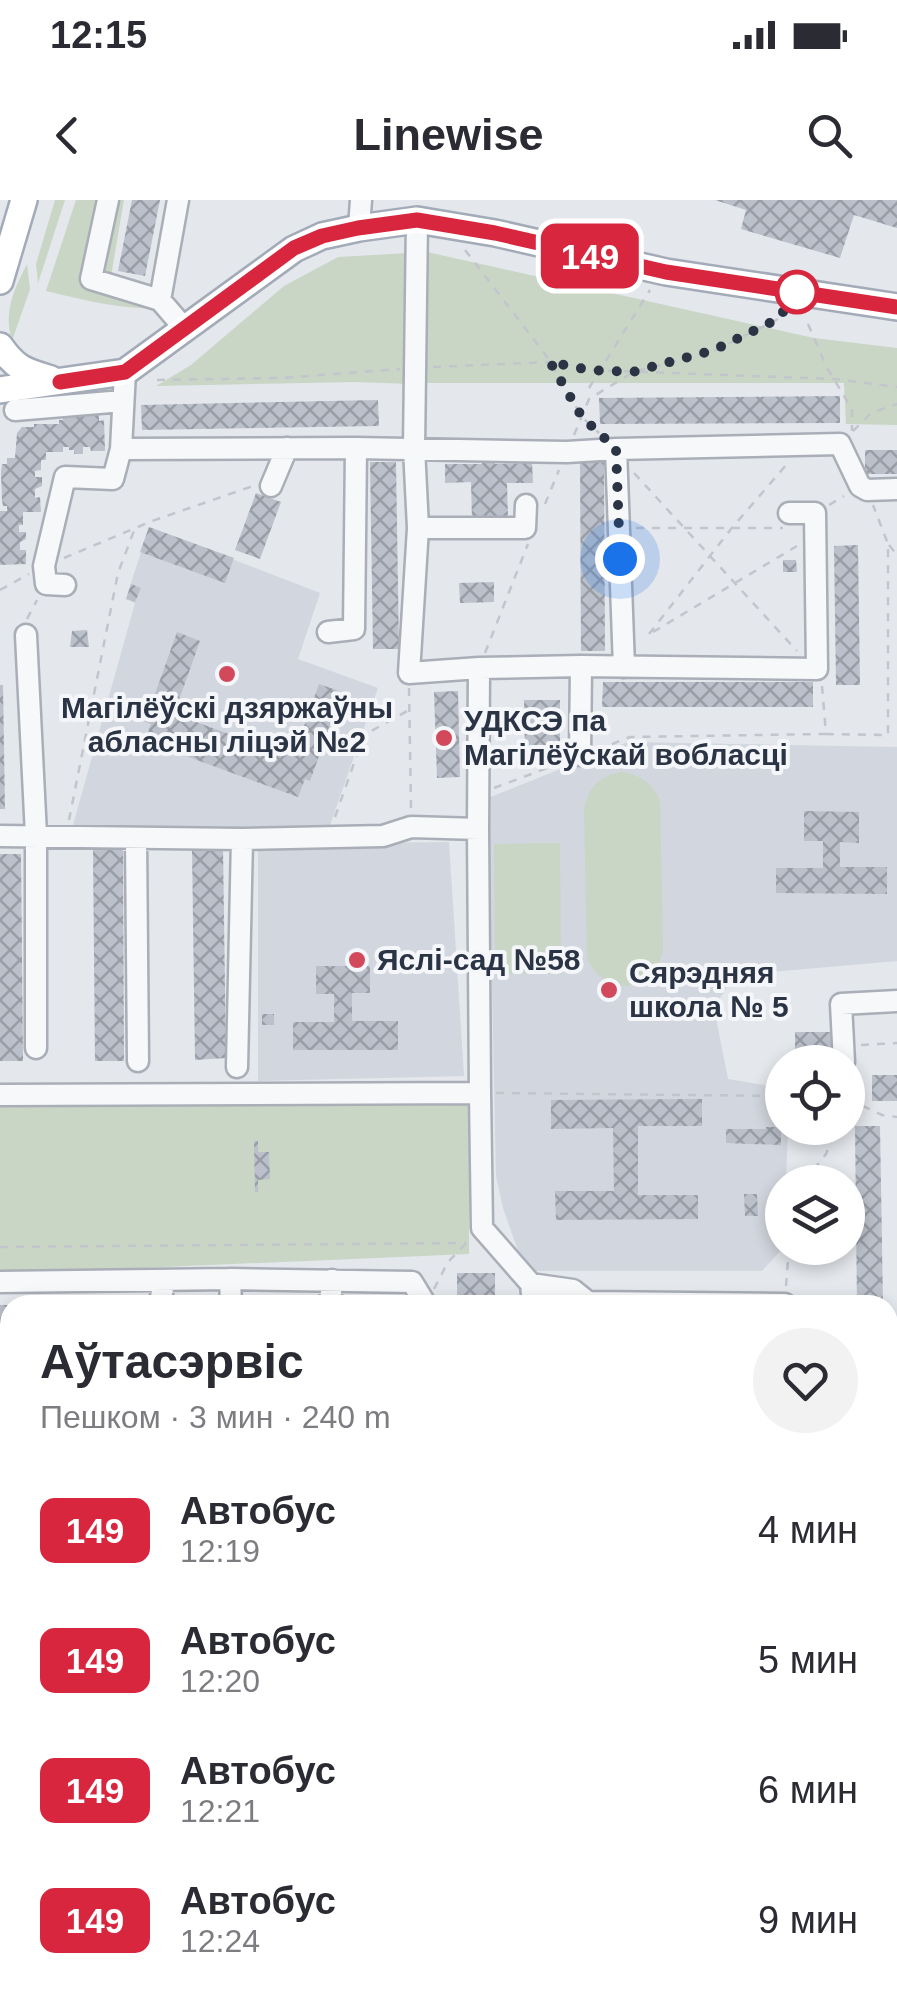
<!DOCTYPE html>
<html lang="ru">
<meta charset="utf-8">
<style>
body{margin:0;font-family:Arial,sans-serif;background:#f2f2f3;color:#2b2b33;height:100vh;display:flex;flex-direction:column;font-size:38px;white-space:nowrap}
*{box-sizing:border-box;margin:0}
p{font-size:32px;color:#7c7c81}
.icon{flex:none;width:55px;height:55px;fill:none;stroke:currentColor;stroke-width:2;stroke-linecap:round;stroke-linejoin:round}
.map{position:relative;flex:1;overflow:hidden}
.panel{position:absolute;left:0px;top:1095px;width:898px;height:712px;display:flex;flex-direction:column;background:#fff;border-radius:30px 30px 0 0;box-shadow:0 5px 15px #0003}
.panel>*{flex:none}
.badge{padding:0 20px;border-radius:15px;font-size:35px;line-height:65px}
.fabs{position:absolute;left:765px;top:845px;display:grid;gap:20px}
.fabs a{display:grid;place-items:center;width:100px;height:100px;border-radius:50%;background:#fff;box-shadow:0 5px 15px #0003;font-size:50px}
.you{position:absolute;width:50px;height:50px;margin:-25px;border:8px solid #fff;border-radius:50%;background:#1a73e8;box-shadow:0 0 0 15px #1a73e833}
.map>.badge{position:absolute;translate:-50% -50%;box-shadow:0 0 0 5px #fff}
.round{display:grid;place-items:center;flex:none;width:105px;height:105px;border-radius:52px;background:#f2f2f3}
.head{display:flex;align-items:center;justify-content:space-between;height:170px;padding:0 40px}
h1{font-size:48px;font-weight:800;line-height:75px}
ul{padding:0;list-style:none}
li{display:flex;align-items:center;gap:30px;height:130px;padding:0 40px}
li div{flex:1}
li b{display:block;font-size:38px}
li em{font-style:normal}
li .badge{min-width:110px;font-weight:700;text-align:center}
.status{display:flex;justify-content:space-between;align-items:center;height:70px;padding:0 50px;background:#fff;direction:ltr}
.status svg{height:28px;fill:currentColor}
header{display:flex;justify-content:space-between;align-items:center;height:130px;padding:0 40px;background:#fff;font-size:45px;font-weight:800}
.map>svg:first-child{display:block}
.built{fill:#d2d6de}
.grass{fill:#c9d6c5}
.building{fill:url(#building-cross-hatch)}
.lines{fill:none;stroke-linecap:round;stroke-linejoin:round}
.minor-casing{stroke:#a9aeb7;stroke-width:25}
.major-casing{stroke:#a3abb8;stroke-width:30}
.path{stroke:#c2c5cb;stroke-width:2.5;stroke-dasharray:8 8;stroke-linecap:butt}
.minor{stroke:#f7f8fa;stroke-width:20}
.major{stroke:#fff;stroke-width:25}
.line-casing{stroke:#fff;stroke-width:22}
.line{stroke:#d7263d;stroke-width:15}
.walk{stroke:#2b3445;stroke-width:10;stroke-dasharray:0 18}
.stop-dot{fill:#fff;stroke:#d7263d;stroke-width:5}
.poi-dot{fill:#d1495b;stroke:#f4f6f9;stroke-width:4}
.labels{text-anchor:middle;stroke-width:8;stroke-linejoin:round;paint-order:stroke}
.poi-label{font-size:30px;font-weight:bold;fill:#2b3445;stroke:#f4f6f9;text-anchor:start}
</style>
<div class="status"><b>12:15</b><svg viewBox="0 0 49 12"><path d="M0 12V9h3v3zM5 12V6h3v6zM10 12V3h3v9zM15 12V0h3v12zM26 1h20v11H26zM47 4h2v5h-2z"/></svg></div>
<header><svg class="icon" aria-label="back" viewBox="0 0 24 24"><path d="M15 5l-7 7 7 7"/></svg>Linewise<svg class="icon" aria-label="search" viewBox="0 0 24 24"><circle cx="10" cy="10" r="6"/><path d="M15 15l6 6"/></svg></header>
<div class="map">
<svg width="897" height="1807" viewBox="0 0 897 1807">
<defs>
<pattern id="building-cross-hatch" width="8" height="8" patternUnits="userSpaceOnUse" patternTransform="scale(2.5)"><rect width="8" height="8" fill="#bbc0ca"/><path d="M0 0l8 8M0 8l8-8" fill="none" stroke="#989da6"/></pattern>
</defs>
<rect width="100%" height="100%" fill="#e4e7ec"/>
<path class="built" d="M149 327 320 393 298 459 378 488 329 628 73 625 135 403 126 399Z
M628 542 897 547V761L748 774 737 771 714 808 728 879 782 888V928H788L786 982H782V1049L762 1071H525L503 1008 496 976 488 598Z
M449 642 464 876 258 881V644Z
M888 1170H897V1389H888Z
M83 1798H816V1807H83Z"/>
<path class="grass" d="M55 0H65L38 83 36 64Z
M76 0H124L111 76 179 105C141 115 84 100 46 91Z
M427 52 814 138 897 148V225L846 224 844 183H422Z
M409 53 411 184 355 182 156 186 191 165 284 86 338 57Z
M27 64 30 89 12 141C3 112 14 90 27 64Z
M622 572C641 575 652 583 660 600L663 748C657 793 605 800 587 758L584 611C587 588 600 575 622 572Z
M560 643 561 774H495L494 644Z
M469 905V1054L0 1074V907Z"/>
<path class="building" d="M132 0H160L145 76 118 71Z
M715 0H897V28L854 15 840 58 741 29 746 10Z
M840 196V223L600 224 599 198Z
M378 200 379 226 142 230 141 205Z
M99 214V221L104 220 105 251H91L90 247H83V254H74V250H69V247H63V252H46V260H41V270L35 271V277H42V286L35 289V298L40 297 41 312H23V325H19V332H26V339L20 342V350H26V364L0 365V311H7V306H3L2 300 1 272 2 264H7V258H15L17 233 22 227H34V224H59V220H63V215Z
M865 250H897V274H865Z
M495 258V264L532 263 533 283H507L508 319 472 320 471 282 445 283V264H482V259Z
M370 262H396L399 449H373Z
M604 262 605 451H581L580 263Z
M256 293 281 302 260 359 235 350Z
M149 327 234 358 225 383 140 352Z
M858 345 860 485H836L834 346Z
M783 360H796L797 372H783Z
M494 382V402L460 403 459 383Z
M131 384 141 388 135 402 126 399Z
M87 430 89 447H70L72 431Z
M177 432 200 441 174 514 293 557 319 484 342 492 310 581 305 579 298 597 145 541 151 524 145 522Z
M603 482H813V507H602Z
M0 485H3L5 609H0Z
M458 491 460 577 437 578 434 492Z
M524 500H560V549H525Z
M804 611 859 612V643L840 642V667H887V694L776 693V668H823V641H804Z
M223 648 226 858 195 860 192 649Z
M93 649 123 650 124 861H95Z
M0 654H21L23 861H0Z
M316 766H370V793H352V821H398V850H293V822H334V794H316Z
M262 814H274V825H262Z
M795 832H831V862H795Z
M872 875H897V901H872Z
M702 899V926H638V995H698V1019L556 1020 555 991H614L613 928 551 929V900Z
M855 926H880L883 1105H857Z
M766 927H781V945L726 943V929H766Z
M254 941H258V952H269L270 979 258 980V992H255Z
M744 994H757L758 1016H745Z
M457 1073H495V1105H457Z
M0 1105H10V1132H6L8 1303H0Z
M3 1344H10V1623H6Z
M888 1493H897V1520H888Z
M0 1666H10V1798H16V1807H0Z
M186 1798H202V1807H186Z
M400 1798H421V1807H400Z
M707 1798H776V1807H707Z"/>
<g class="lines">
<defs>
<path id="minor" d="M108 0 91 79 160 100 185 129
M417 20 414 248 418 328 409 473 479 468 478 629
M359 28 361 0
M160 100 178 0
M125 172 121 249 356 248 567 252 616 249 840 244 860 286 867 290 897 289
M15 210 123 201
M616 249 624 467
M271 286 287 248
M418 328H525L526 305
M65 385 46 384 44 366 65 277 113 279 121 249
M328 432 354 429 356 248
M26 435 36 635V848
M581 466 817 469 815 313H789
M479 468 581 466 580 555
M0 636 242 639 383 636 411 627 478 629 480 893 0 895
M136 639 138 861
M844 862 841 804 897 801
M237 867 242 639
M480 893 482 1028 531 1084 533 1105
M230 1079 231 1105
M0 1082 230 1079 412 1082 426 1105
M531 1084 573 1090 588 1102 785 1104
M159 1105 165 1080
M330 1105 332 1080
M888 1415H897
M897 1539V1636
M0 1640H10
M36 1807V1798"/>
<path id="major" d="M0 81 24 0
M0 146C16 169 25 171 51 179
M0 190 125 172 294 49 322 36 359 28 417 20 495 33 666 72 897 107"/>
</defs>
<use href="#minor" class="minor-casing"/>
<use href="#major" class="major-casing"/>
<path class="path" d="M465 50 545 154 582 217 599 233
M808 124 827 168 852 209V231
M433 167 550 162 589 170 834 179 897 187
M637 171 714 151 778 119
M157 180 282 178 400 169
M589 188 650 90
M853 231 871 213 897 204
M574 235 589 199 630 174
M634 273 797 451
M545 304 559 270
M829 305 844 296
M636 328H783
M889 345 897 355
M64 358 152 321 253 286
M0 390 29 374
M27 419 37 400
M653 432 797 346
M649 434 731 329 787 264
M485 453 528 344
M822 486 826 534 888 535V344L873 305
M409 488 411 610
M597 550 630 537 826 534
M494 588 566 561
M335 617 364 535 409 510
M69 620 118 373 135 328
M861 845 897 843
M496 893 782 896
M848 899 882 915 897 917
M804 982 826 954 836 928
M0 1047 466 1043
M786 1086 789 1048
M434 1089 448 1062 470 1039
M888 1137 894 1132 897 1121
M888 1163H897
M0 1314 10 1315
M888 1781 897 1765
M888 1789 897 1790
M819 1798V1807
M63 1807 64 1798
M351 1807V1798
M512 1807V1798
M872 1807 878 1798"/>
<use href="#minor" class="minor"/>
<use href="#major" class="major"/>
</g>
<g class="lines">
<defs>
<path id="line" d="M60 182 125 172 294 48 322 36 358 28 417 20 495 33 666 72 897 107"/>
</defs>
<use href="#line" class="line-casing"/>
<use href="#line" class="line"/>
<path class="walk" d="M620 359 616 249 582 217 550 162 589 170 633 172 714 150 778 119 797 92"/>
</g>
<circle class="stop-dot" cx="797" cy="92" r="20"/>
<g class="poi-dot">
<circle cx="227" cy="474" r="10"/>
<circle cx="444" cy="538" r="10"/>
<circle cx="357" cy="760" r="10"/>
<circle cx="609" cy="790" r="10"/>
</g>
<g class="labels">
<g class="poi-label">
<text x="227" y="518" text-anchor="middle">Магілёўскі дзяржаўны<tspan x="227" dy="34">абласны ліцэй №2</tspan></text>
<text x="464" y="531">УДКСЭ па<tspan x="464" dy="34">Магілёўскай вобласці</tspan></text>
<text x="377" y="770">Яслі-сад №58</text>
<text x="629" y="783">Сярэдняя<tspan x="629" dy="34">школа № 5</tspan></text>
</g>
</g>
</svg>
<div class="fabs">
<a><svg class="icon" aria-label="locate" viewBox="0 0 24 24"><circle cx="12" cy="12" r="6"/><path d="M12 2v4M12 18v4M2 12h4M18 12h4"/></svg></a>
<a><svg class="icon" aria-label="layers" viewBox="0 0 24 24"><path d="M12 4l9 5-9 5-9-5zM3 14l9 5 9-5"/></svg></a>
</div>
<div class="you" style="left:620px;top:359px"></div>
<b class="badge" style="left:590px;top:56px;background:#d7263d;color:#fff">149</b>
<section class="panel">
<div class="head"><div><h1>Аўтасэрвіс</h1><p>Пешком · 3 мин · 240 m</p></div><a class="round"><svg class="icon" aria-label="heart" viewBox="0 0 24 24"><path d="M12 20l-8-8c-3-5 5-10 8-4 3-6 11-1 8 4z"/></svg></a></div>
<ul>
<li><span class="badge" style="background:#d7263d;color:#fff">149</span><div><b>Автобус</b><p>12:19</p></div><em>4 мин</em></li>
<li><span class="badge" style="background:#d7263d;color:#fff">149</span><div><b>Автобус</b><p>12:20</p></div><em>5 мин</em></li>
<li><span class="badge" style="background:#d7263d;color:#fff">149</span><div><b>Автобус</b><p>12:21</p></div><em>6 мин</em></li>
<li><span class="badge" style="background:#d7263d;color:#fff">149</span><div><b>Автобус</b><p>12:24</p></div><em>9 мин</em></li>
</ul>
</section>
</div>
